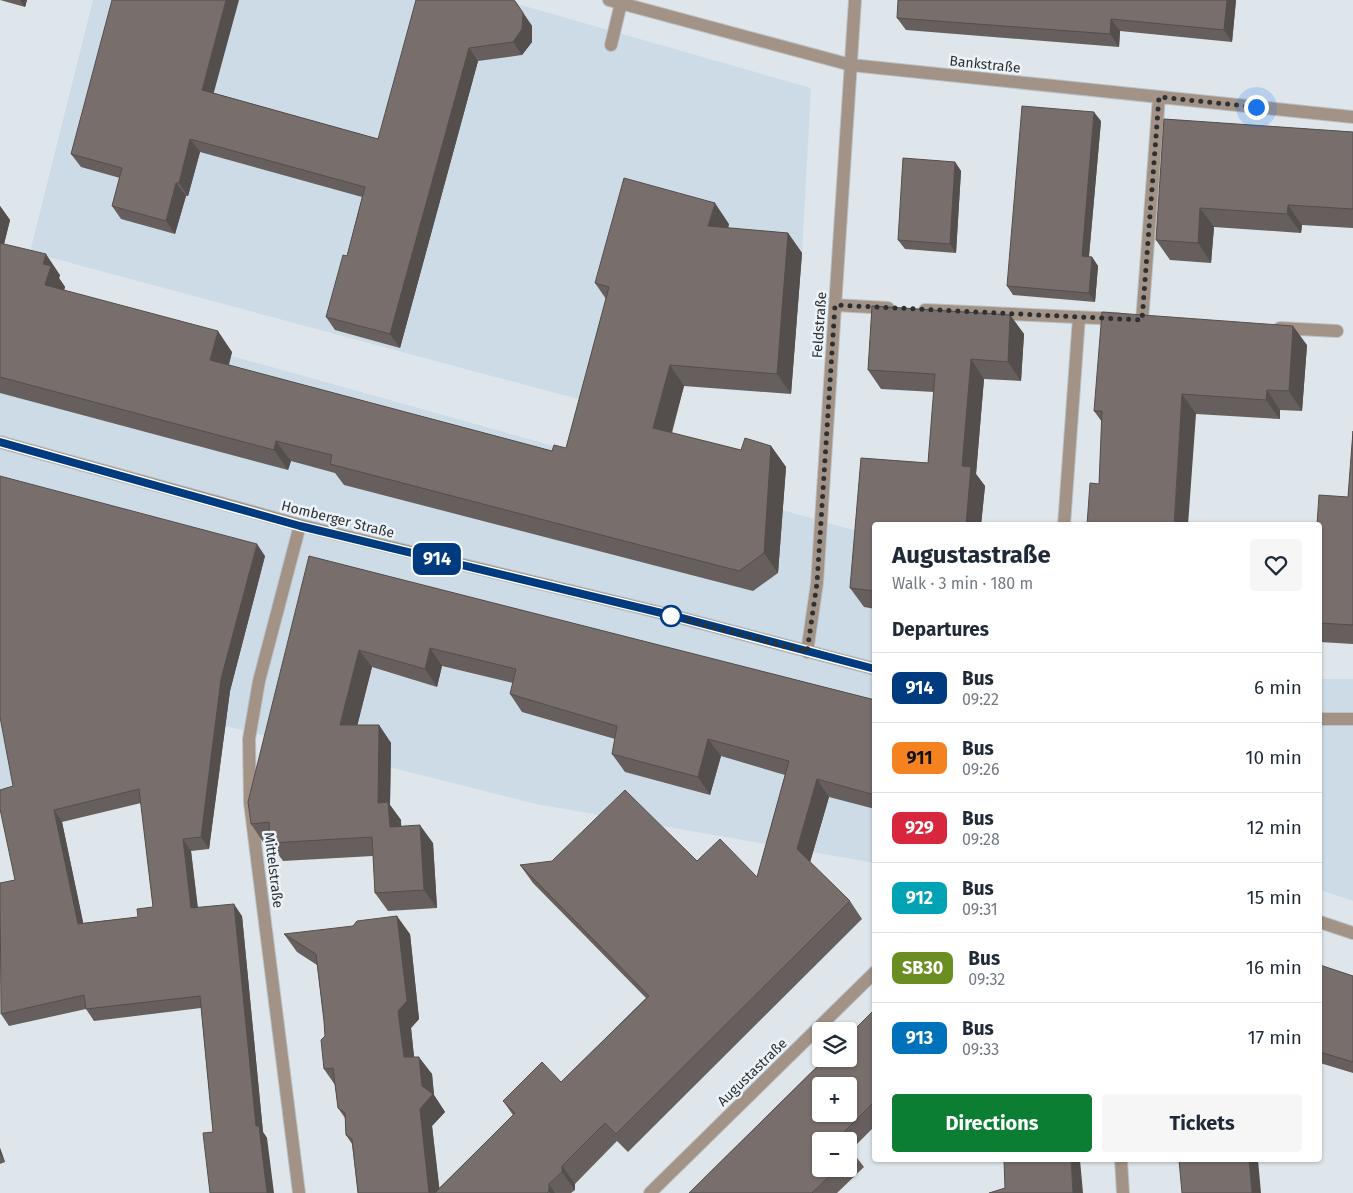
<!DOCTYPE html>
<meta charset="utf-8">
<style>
body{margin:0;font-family:"Fira Sans",sans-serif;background:#f6f6f7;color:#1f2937;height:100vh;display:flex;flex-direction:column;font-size:19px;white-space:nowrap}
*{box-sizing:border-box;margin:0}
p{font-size:16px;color:#747a83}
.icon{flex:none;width:28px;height:28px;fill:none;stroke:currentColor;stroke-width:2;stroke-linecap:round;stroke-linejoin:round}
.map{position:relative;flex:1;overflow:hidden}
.panel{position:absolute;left:872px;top:522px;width:450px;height:640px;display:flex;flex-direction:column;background:#fff;border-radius:5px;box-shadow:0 1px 4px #0004}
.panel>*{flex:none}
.badge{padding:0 10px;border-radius:8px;font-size:18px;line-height:32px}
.controls{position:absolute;left:812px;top:1022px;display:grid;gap:10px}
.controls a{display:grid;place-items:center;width:45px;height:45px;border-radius:5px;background:#fff;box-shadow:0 1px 4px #0004;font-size:25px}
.you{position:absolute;width:25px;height:25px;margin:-12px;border:4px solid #fff;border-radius:50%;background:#1a73e8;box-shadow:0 0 0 8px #1a73e833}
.map>.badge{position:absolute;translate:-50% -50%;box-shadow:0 0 0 2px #fff}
h2{padding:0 20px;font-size:19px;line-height:45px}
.round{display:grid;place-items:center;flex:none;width:52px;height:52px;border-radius:5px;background:#f6f6f7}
.head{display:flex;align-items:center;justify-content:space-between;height:85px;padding:0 20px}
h1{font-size:24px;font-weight:700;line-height:38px}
.primary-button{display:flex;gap:10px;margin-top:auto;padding:10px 20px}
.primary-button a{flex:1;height:58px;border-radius:5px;background:#0c7e34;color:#fff;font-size:20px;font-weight:700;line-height:58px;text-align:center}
.primary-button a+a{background:#f6f6f7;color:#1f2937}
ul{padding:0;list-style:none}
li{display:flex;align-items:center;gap:15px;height:70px;padding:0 20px;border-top:1px solid #e0e1e3}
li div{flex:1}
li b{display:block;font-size:19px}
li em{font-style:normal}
li .badge{min-width:55px;font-weight:700;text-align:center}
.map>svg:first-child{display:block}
.built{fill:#cddbe7}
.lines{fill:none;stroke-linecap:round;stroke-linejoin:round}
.minor-casing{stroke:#bbc2c7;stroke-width:14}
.minor{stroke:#a29386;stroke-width:12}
.wall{fill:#675f5d;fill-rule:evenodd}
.shaded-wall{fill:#544e4c}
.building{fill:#786f6c;stroke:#544e4c;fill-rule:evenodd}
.line-casing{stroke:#fff;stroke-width:11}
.line{stroke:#003b80;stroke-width:8}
.walk{stroke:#2e3134;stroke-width:5;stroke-dasharray:0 9}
.stop-dot{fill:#fff;stroke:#003b80;stroke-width:2.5}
.labels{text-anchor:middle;stroke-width:5;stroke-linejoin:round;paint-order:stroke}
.street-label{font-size:14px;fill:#2e3134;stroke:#ebf3f9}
</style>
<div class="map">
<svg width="1353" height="1193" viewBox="0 0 1353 1193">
<rect width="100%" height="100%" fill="#dee6ec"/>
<path class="built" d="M93 0H504L811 88 802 253 791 394 684 386 700 328 596 404 30 252Z
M0 291 875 536V863L536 804 150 707 0 803Z
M1320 679H1353V901L1320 890Z"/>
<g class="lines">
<defs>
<path id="minor" d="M609 0 851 65 1353 117
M611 45 621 3
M835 305 888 308
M925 310 1118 319
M1142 321 1159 97
M1280 328 1337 331
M0 442 300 525 674 616 875 669
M1064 525 1079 317
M807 652 817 583 855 0
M1320 719H1353
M1320 922 1353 933
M1121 1160 1123 1193
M299 1193 250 803 249 739 259 681 300 525
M650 1193 875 972"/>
</defs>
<use href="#minor" class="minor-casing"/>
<use href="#minor" class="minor"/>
</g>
<path class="wall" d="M0 0H27L25 7Z
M1236 0 1232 42 1120 31 1119 47 906 30 897 18Z
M515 1 532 26V42L522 55 478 61 400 348 335 330 326 317 347 256 362 197 200 152 188 196H186L175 234 121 219 112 206 120 178 81 167 71 154 214 93 378 139Z
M1164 119 1353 132V228L1302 225 1301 233 1214 227 1211 263 1170 260 1156 240Z
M1101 121 1089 257H1092L1098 266 1095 302 1013 295 1007 286Z
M955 162 961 171 956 253 905 249 898 240Z
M0 206 10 220 4 244 60 275 59 278 65 287 64 290 232 352 229 365 552 451 566 448 606 299 595 283 729 224 728 228 788 233 802 253 791 394 684 386 672 433 741 450 771 446 786 467 778 573 753 591 344 485 335 473 291 461 288 470 0 393Z
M872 306 1010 315 1024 334 1021 381 984 379 976 474 985 486 981 525H875V609L864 607 850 588 861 458 928 463 934 392 881 389 868 370Z
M1307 345 1302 411 1280 410V419L1196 414 1099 484 1102 422 1094 411Z
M1353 431V644L1320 642V525L1348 497Z
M265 556 230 691 209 849 191 851 198 908 242 916 263 1132 267 1138 213 1132 201 1008 94 1021 86 1009 9 1026 1 1014 15 880 13 786ZM141 803 153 907 138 917 83 923 62 822Z
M309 556 875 700V809L829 797 810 862 850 901 862 919 628 1152 617 1141 575 1184V1190L571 1193H358L352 1144 346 1135 345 1118 338 1108 335 1085 324 1069 325 1036 324 1021 317 965 297 952 284 934H410L419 1019 411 1028 414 1057 432 1074 434 1095 445 1112 432 1126 439 1188 513 1115 503 1101 561 1082 646 998 533 883 520 865 697 861 757 877 785 775 721 756 710 795 625 772 612 754 615 739 522 712 510 694 513 683 442 666 437 687 372 667 357 725H379L391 743 390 805 401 820V826L433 843 437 908 388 911 375 893 373 856 283 861 270 843V841L263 842 251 824Z
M1320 965 1353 976V1073L1320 1063Z
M875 1009V1126L851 1150 864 1167 837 1193H689ZM821 1141H849V1169H821Z
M0 1148 5 1162 0 1164Z"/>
<path class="shaded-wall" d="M20 0H27L25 7Z
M226 0H239L211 103 202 90Z
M1227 0H1236L1232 42 1224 30Z
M515 1 532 26V42L522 55 513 42Z
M1111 19 1120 31 1119 47 1110 34Z
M469 48 478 61 400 348 390 334Z
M1094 112 1101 121 1088 266 1082 256Z
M190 139 200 152 188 196 179 183Z
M955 162 961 171 956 253 950 244Z
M176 183 186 196 175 234 166 221Z
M715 203 729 224 723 247 708 226Z
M1288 205 1302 225 1301 233 1287 214Z
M0 206 10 220 0 260Z
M1200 208 1214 227 1211 263 1198 243Z
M788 233 802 253 791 394 777 374Z
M46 254 60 275 59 278 65 287 60 305 45 285 43 264Z
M1092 257 1098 266 1095 302 1089 293Z
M1010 315 1024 334 1021 381 1008 362Z
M1293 326 1307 345 1302 411 1289 391Z
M218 331 232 352 224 380 210 360Z
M971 359 984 379 976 474 985 486 981 525H966L962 466Z
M670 365 684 386 667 448 653 428Z
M1267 390 1280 410V419L1266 400Z
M1182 394 1196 414 1188 525H1174Z
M276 441 291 461 288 470 274 450Z
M771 446 786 467 778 573 764 553Z
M257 544 265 556 230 691 209 849 201 837 221 679Z
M430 648 442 666 437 687 425 669Z
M359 650 372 667 353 743 340 725Z
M379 725 391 743 390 805 401 820 402 845 390 827 378 803Z
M708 739 721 756 710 795 698 777Z
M817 779 829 797 809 866 797 849Z
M54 810 62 822 86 936 78 924Z
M420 825 433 843 437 908 424 890Z
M183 839 191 851 199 920 191 908Z
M234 904 242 916 263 1132 267 1138 274 1193H267L256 1126Z
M397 916 410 934 419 1019 411 1028 416 1075 404 1057 398 1011Z
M419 1057 432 1074 434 1095 445 1112 432 1126 440 1193H429L420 1109 422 1086Z
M0 1148 5 1162 0 1154Z
M1071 1160H1080L1083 1193H1073Z
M1249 1160H1258L1261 1193H1252Z
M562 1166 575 1184V1190L562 1172Z
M549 1184 555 1193H550L549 1191Z"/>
<path class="building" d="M112 0H226L202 90 378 139 416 0H513L515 1 523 13 522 29 513 42 469 48 390 334 326 317 343 255 347 256 365 187 190 139 179 183H176L166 221 112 206 122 168 71 154Z
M898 0H1227L1224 30 1111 19 1110 34 897 18Z
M1022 106 1094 112 1082 256 1092 257 1089 293 1007 286Z
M1164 119 1353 132V209L1288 205 1287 214 1200 208 1198 243 1156 240Z
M903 158 955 162 950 244 898 240Z
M624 178 715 203 708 226 788 233 777 374 670 365 653 428 741 450 745 438 771 446 764 553 739 571 330 464 332 455 276 441 274 450 0 377V243L46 254 43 264 51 266 45 285 218 331 210 360 552 451 554 445 566 448 609 287 595 283Z
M872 306 1010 315 1008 362 971 359 962 466 971 467 966 525H875V591L850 588 861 458 928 463 935 374 868 370Z
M1102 312 1293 326 1289 391 1267 390 1266 400 1182 394 1174 525H1087L1090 483 1099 484 1102 411H1094Z
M1353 431V625L1320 623V525H1317L1319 495 1348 497Z
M0 476 257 544 221 679 201 837 183 839 191 908 234 904 256 1126H259L267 1193H210L203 1133 213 1132 200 996 86 1009 84 995 1 1014 0 883 15 880 0 809V790L13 786 0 717ZM139 789 153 907 137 909 138 917 78 924 54 810Z
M309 556 875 700V795L817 779 797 849 850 901 616 1134 605 1123 562 1166V1172L549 1184V1191L547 1193H435L515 1113 503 1101 542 1062 561 1082 649 996 520 865 552 861 625 790 697 861 720 839 757 877 789 761 708 739 698 777 612 754 617 726 510 694 516 669 430 648 425 669 359 650 340 725H379L378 803 388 802 390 827 420 825 424 890 375 893 372 837 270 843 269 822 251 824 248 802Z
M397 916 407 1001 398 1011 404 1057H419L422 1086 433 1094 420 1109 429 1193H358L352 1139 346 1135 345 1113 338 1108 333 1068 324 1069 321 1040 325 1036 324 1021 316 954 284 934 353 926 357 921Z
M1320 965 1353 976V1062L1320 1052Z
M875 1009V1101L839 1137 843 1141H821V1169H837L812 1193H689L825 1059H849V1035ZM821 1086H849V1114H821Z
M849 1147 853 1152 849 1157Z
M1004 1160H1071L1073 1193H989L1005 1188Z
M1179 1160H1249L1252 1193H1182Z"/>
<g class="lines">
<defs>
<path id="line" d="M0 442 300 526 674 616 875 669"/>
</defs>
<use href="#line" class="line-casing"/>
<use href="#line" class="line"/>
<path class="walk" d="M671 616 807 652 817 583 835 305 1142 320 1159 97 1256 107"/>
</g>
<circle class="stop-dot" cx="671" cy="616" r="10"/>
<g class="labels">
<g class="street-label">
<text transform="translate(985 64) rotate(6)" y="5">Bankstraße</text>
<text transform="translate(819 325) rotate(-86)" y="5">Feldstraße</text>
<text transform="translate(338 519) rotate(14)" y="5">Homberger Straße</text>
<text transform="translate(274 870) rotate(83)" y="5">Mittelstraße</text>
<text transform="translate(752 1072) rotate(-44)" y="5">Augustastraße</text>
</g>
</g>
</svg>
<div class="controls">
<a><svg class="icon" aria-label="layers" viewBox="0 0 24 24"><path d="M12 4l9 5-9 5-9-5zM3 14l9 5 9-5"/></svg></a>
<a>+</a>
<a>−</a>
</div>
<div class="you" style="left:1256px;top:107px"></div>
<b class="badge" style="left:437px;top:559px;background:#003b80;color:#fff">914</b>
<section class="panel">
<div class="head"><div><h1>Augustastraße</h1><p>Walk · 3 min · 180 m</p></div><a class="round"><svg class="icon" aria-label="heart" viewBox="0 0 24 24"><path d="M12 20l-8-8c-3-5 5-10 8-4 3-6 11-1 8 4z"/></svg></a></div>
<h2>Departures</h2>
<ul>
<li><span class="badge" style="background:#003b80;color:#fff">914</span><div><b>Bus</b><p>09:22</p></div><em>6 min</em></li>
<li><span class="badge" style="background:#f58220;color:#111">911</span><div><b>Bus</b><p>09:26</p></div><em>10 min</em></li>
<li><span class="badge" style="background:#d7263d;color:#fff">929</span><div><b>Bus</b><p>09:28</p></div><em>12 min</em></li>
<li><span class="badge" style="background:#00a3b4;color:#fff">912</span><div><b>Bus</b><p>09:31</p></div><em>15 min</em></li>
<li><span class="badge" style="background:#6b8e23;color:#fff">SB30</span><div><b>Bus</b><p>09:32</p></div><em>16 min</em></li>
<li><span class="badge" style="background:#0072bc;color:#fff">913</span><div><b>Bus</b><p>09:33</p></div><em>17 min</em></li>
</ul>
<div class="primary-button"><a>Directions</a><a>Tickets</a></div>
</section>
</div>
